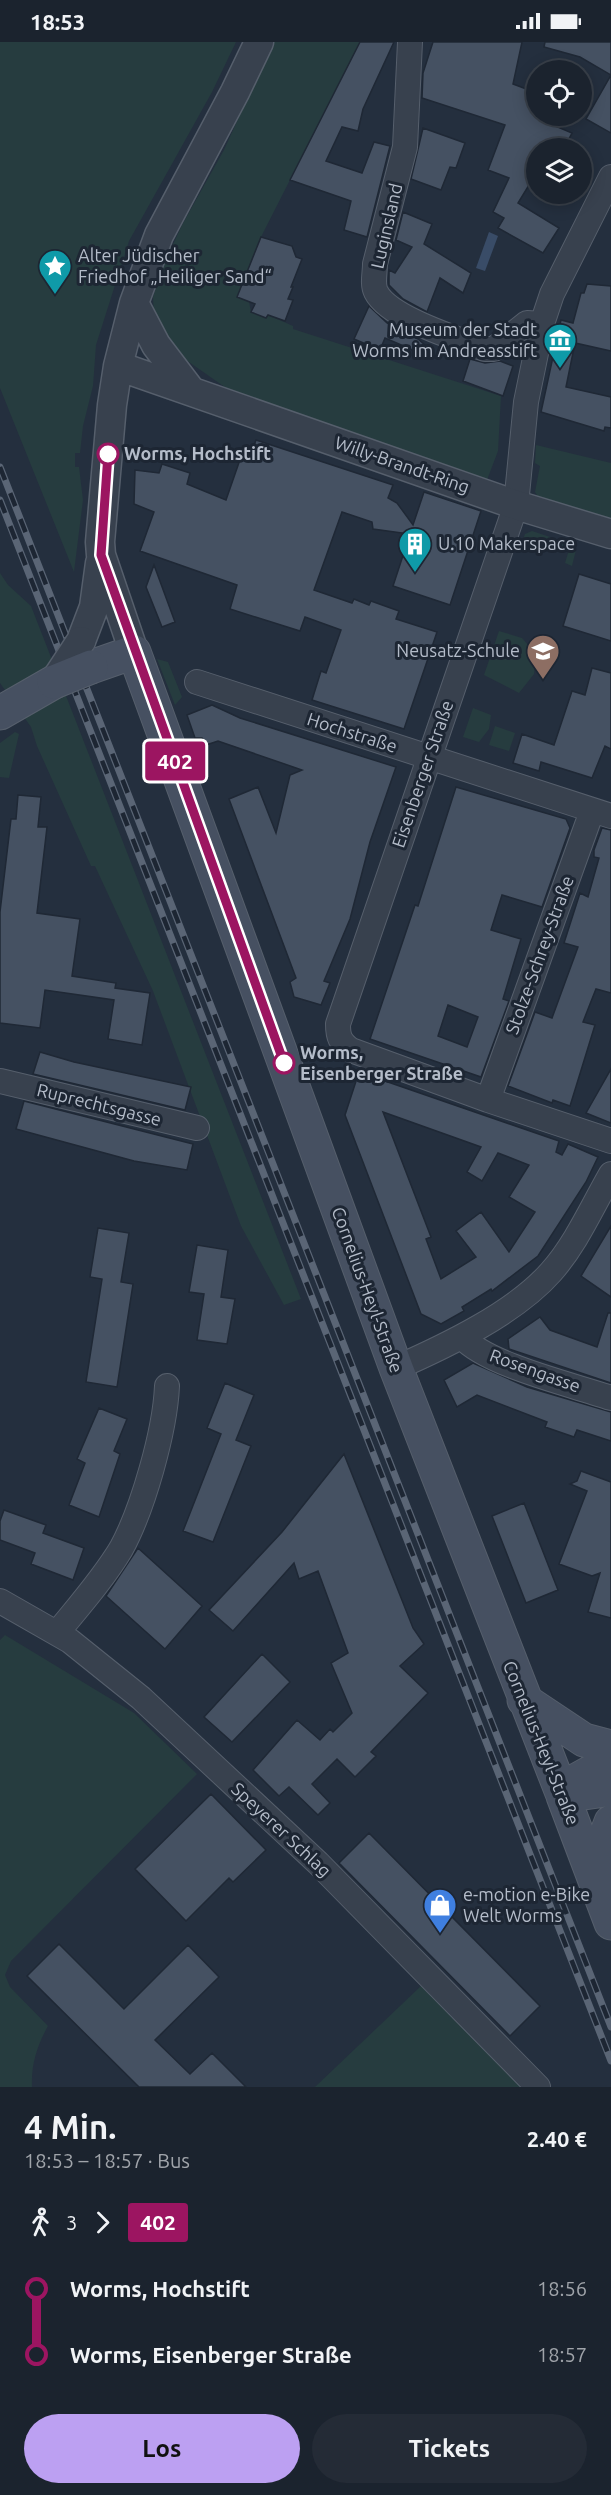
<!DOCTYPE html>
<html lang="de">
<meta charset="utf-8">
<style>
body{margin:0;font-family:Ubuntu,sans-serif;background:#242b36;color:#f1f3f6;height:100vh;display:flex;flex-direction:column;font-size:22px;white-space:nowrap}
*{box-sizing:border-box;margin:0}
p{font-size:20px;color:#a0a4aa}
.icon{flex:none;width:33px;height:33px;fill:none;stroke:currentColor;stroke-width:2;stroke-linecap:round;stroke-linejoin:round}
.map{position:relative;height:2045px;overflow:hidden}
.details{display:flex;flex-direction:column;background:#1b232e;flex:1}
.details>*{flex:none}
.badge{padding:0 12px;border-radius:4px;font-size:21px;line-height:39px}
.controls{position:absolute;left:526px;top:18px;display:grid;gap:12px}
.controls a{display:grid;place-items:center;width:66px;height:66px;border-radius:50%;background:#1b232e;box-shadow:0 3px 15px #0003,0 0 0 2px #39404a;font-size:30px}
.map>.badge{position:absolute;translate:-50% -50%;box-shadow:0 0 0 3px #fff}
.legs{display:flex;align-items:center;gap:9px;height:66px;padding:0 24px;font-size:20px}
.legs p{margin-inline-start:auto}
.head{display:flex;align-items:center;justify-content:space-between;height:102px;padding:0 24px}
h1{font-size:33px;font-weight:600;line-height:45px}
.primary-button{display:flex;gap:12px;margin-top:auto;padding:12px 24px}
.primary-button a{flex:1;height:69px;border-radius:36px;background:#bca0f2;color:#111;font-size:24px;font-weight:600;line-height:69px;text-align:center}
.primary-button a+a{background:#242b36;color:#f1f3f6}
ul{padding:0 24px;list-style:none}
li{display:flex;align-items:center;gap:21px;height:66px;font-size:22px}
li i{display:grid;place-items:center;width:9px;height:100%;margin:0 8px;background:currentColor}
li i::after{content:'';width:15px;height:15px;margin:-8px;border:4px solid;border-radius:50%;background:#1b232e}
li p{margin-inline-start:auto}
li:first-child i{background:linear-gradient(#0000 50%,currentColor 0)}
li:last-child i{background:linear-gradient(currentColor 50%,#0000 0)}
.status{display:flex;justify-content:space-between;align-items:center;height:42px;padding:0 30px;background:#1b232e;direction:ltr}
.status svg{height:16px;fill:currentColor}
.map>svg:first-child{display:block}
.green{fill:#263c3f}
.water{fill:#394c67}
.building{fill:#455162;stroke:#1f2835;stroke-width:1.5;fill-rule:evenodd}
.lines{fill:none;stroke-linecap:round;stroke-linejoin:round}
.minor-casing{stroke:#565f6c;stroke-width:26}
.tertiary-casing{stroke:#565f6c;stroke-width:31}
.secondary-casing{stroke:#565f6c;stroke-width:35}
.minor{stroke:#38414e;stroke-width:24}
.tertiary{stroke:#38414e;stroke-width:28}
.secondary{stroke:#465061;stroke-width:33}
.rail-casing{stroke:#5a6575;stroke-width:7}
.rail{stroke:#1d2633;stroke-width:4.5;stroke-dasharray:14;stroke-linecap:butt}
.tertiary-bridge-casing{stroke:#565f6c;stroke-width:31;stroke-linecap:butt}
.secondary-bridge-casing{stroke:#565f6c;stroke-width:35;stroke-linecap:butt}
.tertiary-bridge{stroke:#38414e;stroke-width:28}
.secondary-bridge{stroke:#465061;stroke-width:33}
.line-1-casing{stroke:#fff;stroke-width:14}
.line-1{stroke:#9c1561;stroke-width:9}
.stop-1-dot{fill:#fff;stroke:#9c1561;stroke-width:3}
.labels{text-anchor:middle;stroke-width:6;stroke-linejoin:round;paint-order:stroke}
.street-label{font-size:18px;fill:#b4bcc9;stroke:#1d2633}
.poi-label{font-size:18px;fill:#b4bcc9;stroke:#1d2633;text-anchor:start}
.stop-label{font-size:18px;font-weight:bold;fill:#b4bcc9;stroke:#1d2633;text-anchor:start}
</style>
<div class="status"><b>18:53</b><svg viewBox="0 0 49 12"><path d="M0 12V9h3v3zM5 12V6h3v6zM10 12V3h3v9zM15 12V0h3v12zM26 1h20v11H26zM47 4h2v5h-2z"/></svg></div>
<div class="map">
<svg width="611" height="2045" viewBox="0 0 611 2045">
<rect width="100%" height="100%" fill="#242f3e"/>
<path class="green" d="M0 0H236L212 50 129 199 96 303 93 344 83 384 80 411H75V425H79L83 458 74 530 0 346Z
M273 0H360L261 195 237 255 249 260 251 270 266 276 268 273 293 284V287L501 354 498 409 487 438 242 357 176 311 154 276 153 255 164 222 182 183 224 108Z
M536 403 611 421V482L538 455 535 450 540 424 535 421Z
M532 489 574 503 576 508 572 524 565 521 569 508 532 496 529 502 522 500 525 492Z
M0 531 8 543 31 564 301 1257 284 1263 241 1184 153 949 95 824H91L37 704 31 685 0 641Z
M499 589 522 596 536 612 534 632 519 651 484 633Z
M157 617 168 620 182 655 175 663Z
M473 666 491 673 489 687 479 700 463 695Z
M495 684 515 691 509 709 489 703Z
M15 690 19 692 9 736 0 735V701Z
M5 1593 134 1671 197 1732 11 1919 5 1933 10 1945 48 1984C37 2004 31 2022 32 2045H0V1598Z
M421 1944 521 2045H315Z"/>
<path class="water" d="M489 190 498 194 485 229 476 226Z"/>
<path class="building" d="M360 0H394L363 67 358 89 342 85 326 119 362 131 374 100 390 104 367 195 344 188 351 159 290 138Z
M433 0H522L513 42 537 51V74H548L546 80 572 91 564 106H537V130L518 161 559 186 543 211 498 186 504 176 493 170 509 136 488 128 505 83 422 56 423 31Z
M545 0H611V33L580 15 544 5Z
M611 33V91L586 77Z
M423 86 465 101 456 126 450 125 441 148 411 137Z
M403 170 432 182 424 202 471 231 463 251 440 236 427 270 403 257 389 243V228L395 231 412 205 396 198Z
M261 195 292 204 296 215 302 217 291 245H293L288 257 293 258 285 279 268 273 266 276 251 270 255 262 237 255Z
M587 242 611 244V309L575 301 566 345 611 355V386L605 385 604 389 541 370 561 278 573 281 581 251H584Z
M369 264 387 281 418 297 434 311 432 315 414 308 413 310 411 307 385 296 380 308 354 297Z
M470 317 485 321 500 319 513 324 503 354 463 339Z
M256 398 393 443 388 456 397 461 413 483 424 450 481 469 450 563 393 544 410 492 373 487 372 480 342 470 314 548 352 561 354 557 369 563 371 559 399 569 396 577 437 590 404 687 312 658 321 629 326 631 341 588 305 575 300 589 230 567 237 543 140 509 154 470 134 462 135 428 159 431 162 422 190 431 187 442 226 458 243 409 251 412Z
M154 523 175 580 162 585 146 545Z
M579 532 611 542V599L563 584Z
M592 626 611 631V707L605 704 592 736 541 720 539 729 513 721 522 692 554 703 572 649 585 653Z
M212 663 240 676 396 725 370 800 350 877 324 939 330 941 321 963 294 955 290 940 296 936 229 757 258 745 276 791 290 733 302 728 218 699 206 703 202 696H195L187 673Z
M456 745 566 777 570 786 542 865 502 853 491 888 521 897 503 957 509 959 481 1035 370 997 415 863 418 864ZM448 963 478 975 467 1005 438 994Z
M18 753 41 755 38 785H47L37 871 80 877 72 934 116 941 115 946 150 951 142 1003 108 997 114 958 45 948 40 986 0 981V870L11 777H16Z
M602 786 611 788V951L596 947 590 962 583 980 595 983 570 1064 553 1058 552 1061 508 1044 535 970 552 976 578 905 564 901 580 851 588 855 599 816 594 815V808Z
M40 1010 74 1020 191 1045 185 1068 33 1032Z
M611 1027V1081L586 1071Z
M359 1030 559 1099 556 1110 562 1113 568 1102 598 1115 586 1140 538 1214 492 1249 491 1247 462 1265 464 1269 441 1282 421 1272 345 1073ZM383 1070 481 1105 467 1130 482 1139 498 1111 529 1123 509 1155 535 1170 509 1210 481 1170 456 1189 476 1215 441 1237 426 1197 431 1195Z
M24 1059 193 1102 187 1128 134 1119 16 1087Z
M611 1184V1255L581 1234Z
M98 1186 129 1191 121 1240 133 1242 117 1345 86 1340 102 1237 90 1235Z
M197 1203 228 1208 221 1255 235 1257 227 1302 197 1298 204 1252 189 1250Z
M608 1271H611V1341L509 1307 508 1297 540 1275 550 1288 597 1305Z
M473 1321 527 1345 611 1370V1399L577 1388 574 1395 545 1385 547 1380 477 1353 457 1365 444 1338Z
M225 1341 254 1353 236 1398 251 1404 213 1500 183 1489 221 1392 207 1386Z
M99 1366 127 1377 114 1409 120 1412 99 1475 69 1463 85 1421 77 1417Z
M344 1412 413 1586 424 1602 400 1624 428 1651 371 1710 376 1714 355 1735 337 1717 312 1742 330 1761 318 1773 289 1745 279 1754 253 1728 297 1678 320 1698 330 1687 333 1690 352 1671 331 1621 348 1611 318 1529 299 1537 294 1521 233 1589 209 1568 282 1490Z
M581 1429 611 1440V1576L588 1570 600 1531 592 1534 559 1522 587 1449 570 1442 577 1439Z
M524 1461 558 1548 526 1561 492 1474Z
M4 1468 46 1483 43 1491 84 1506 73 1538 31 1522 35 1511 0 1498V1479Z
M138 1506 202 1564 165 1607 106 1554Z
M262 1612 290 1640 232 1700 204 1675Z
M211 1752 266 1808 233 1840 229 1836 186 1879 135 1827Z
M369 1791 540 1964 510 1994 339 1821Z
M59 1902 124 1967 188 1903 219 1935 155 1998 190 2032 212 2011 246 2045H139L27 1934Z"/>
<g class="lines">
<defs>
<path id="minor" d="M410 0 405 105 375 222C375 231 372 242 376 250 389 276 458 297 485 307H494L527 281 542 282
M611 135 552 252 542 282 526 360 516 463 338 982C338 995 340 1000 351 1008L488 1058 611 1099
M197 640 611 774
M0 1039 197 1086
M488 1058 592 769
M462 1295C487 1323 573 1343 611 1356
M396 1326C446 1304 515 1271 551 1230 576 1202 592 1165 611 1132
M0 1559 70 1599 141 1656 318 1821 538 2045
M57 1591C79 1564 103 1537 121 1507 143 1467 165 1389 167 1344"/>
<path id="tertiary" d="M134 261 156 303 191 349
M118 324 516 463 611 492
M81 599 94 565 100 521
M134 610 101 513 100 500 112 363 118 324 134 261 159 193 235 50 259 0"/>
<path id="secondary" d="M91 625 134 610 396 1326 562 1751 575 1739 611 1719
M0 671 54 640
M524 1658 584 1698 611 1705
M611 1747 563 1754 611 1881
M595 1839 599 1811 611 1780"/>
</defs>
<use href="#minor" class="minor-casing"/>
<use href="#tertiary" class="tertiary-casing"/>
<use href="#secondary" class="secondary-casing"/>
<use href="#minor" class="minor"/>
<use href="#tertiary" class="tertiary"/>
<use href="#secondary" class="secondary"/>
<defs>
<path id="rail" d="M0 425 611 1985
M0 458 611 2019"/>
</defs>
<use href="#rail" class="rail-casing"/>
<use href="#rail" class="rail"/>
<defs>
<path id="tertiary-bridge" d="M54 640 81 599"/>
<path id="secondary-bridge" d="M54 640 91 625"/>
</defs>
<use href="#tertiary-bridge" class="tertiary-bridge-casing"/>
<use href="#secondary-bridge" class="secondary-bridge-casing"/>
<use href="#tertiary-bridge" class="tertiary-bridge"/>
<use href="#secondary-bridge" class="secondary-bridge"/>
</g>
<g class="lines">
<defs>
<path id="line-1" d="M108 412 101 513 284 1021"/>
</defs>
<use href="#line-1" class="line-1-casing"/>
<use href="#line-1" class="line-1"/>
</g>
<defs>
<symbol id="sight-pin" viewBox="-11 -11 22 30"><path d="M0 17L-7.5 6A9.5 9.5 0 1 1 7.5 6Z" fill="#0f9aa8" stroke="#1d2633"/><path d="M0-6L1.8-2.2L6-1.7L2.9 1.2L3.7 5.4L0 3.3L-3.7 5.4L-2.9 1.2L-6-1.7L-1.8-2.2Z" fill="#fff"/></symbol>
<symbol id="museum-pin" viewBox="-11 -11 22 30"><path d="M0 17L-7.5 6A9.5 9.5 0 1 1 7.5 6Z" fill="#0f9aa8" stroke="#1d2633"/><path d="M0-6L6-3V-2H-6V-3ZM-5-1h2V3h-2ZM-1-1h2V3h-2ZM3-1h2V3H3ZM-6 4H6V6H-6Z" fill="#fff"/></symbol>
<symbol id="building-pin" viewBox="-11 -11 22 30"><path d="M0 17L-7.5 6A9.5 9.5 0 1 1 7.5 6Z" fill="#0f9aa8" stroke="#1d2633"/><path d="M-4-6H4V6H1V3H-1V6H-4ZM-2.5-4.3h1.7v1.8h-1.7ZM.8-4.3h1.7v1.8H.8ZM-2.5-1h1.7V.8h-1.7ZM.8-1h1.7V.8H.8Z" fill="#fff"/></symbol>
<symbol id="school-pin" viewBox="-11 -11 22 30"><path d="M0 17L-7.5 6A9.5 9.5 0 1 1 7.5 6Z" fill="#8d6e63" stroke="#1d2633"/><path d="M0-5L7-2L0 1L-7-2ZM-4 1L0 2.5L4 1V4Q0 6-4 4Z" fill="#fff"/></symbol>
<symbol id="shop-pin" viewBox="-11 -11 22 30"><path d="M0 17L-7.5 6A9.5 9.5 0 1 1 7.5 6Z" fill="#3f7fe0" stroke="#1d2633"/><path d="M-5-2.5h2.3a2.7 3.5 0 0 1 5.4 0H5L5.5 6h-11ZM-1.5-2.5h3a1.5 2.3 0 0 0-3 0Z" fill="#fff"/></symbol>
</defs>
<g fill-rule="evenodd">
<use href="#sight-pin" x="36" y="205" width="38" height="52"/>
<use href="#museum-pin" x="541" y="279" width="38" height="52"/>
<use href="#building-pin" x="396" y="483" width="38" height="52"/>
<use href="#school-pin" x="524" y="590" width="38" height="52"/>
<use href="#shop-pin" x="421" y="1844" width="38" height="52"/>
</g>
<g class="stop-1-dot">
<circle cx="108" cy="412" r="10"/>
<circle cx="284" cy="1021" r="10"/>
</g>
<g class="labels">
<g class="street-label">
<text transform="translate(387 184) rotate(-77)" y="6">Luginsland</text>
<text transform="translate(402 423) rotate(19)" y="6">Willy-Brandt-Ring</text>
<text transform="translate(352 691) rotate(18)" y="6">Hochstraße</text>
<text transform="translate(423 732) rotate(-71)" y="6">Eisenberger Straße</text>
<text transform="translate(540 913) rotate(-70)" y="6">Stolze-Schrey-Straße</text>
<text transform="translate(99 1063) rotate(14)" y="6">Ruprechtsgasse</text>
<text transform="translate(367 1248) rotate(70)" y="6">Cornelius-Heyl-Straße</text>
<text transform="translate(535 1329) rotate(20)" y="6">Rosengasse</text>
<text transform="translate(541 1701) rotate(68)" y="6">Cornelius-Heyl-Straße</text>
<text transform="translate(281 1788) rotate(43)" y="6">Speyerer Schlag</text>
</g>
<g class="poi-label">
<text x="78" y="220">Alter Jüdischer<tspan x="78" dy="21">Friedhof „Heiliger Sand“</tspan></text>
<text x="537" y="294" text-anchor="end">Museum der Stadt<tspan x="537" dy="21">Worms im Andreasstift</tspan></text>
<text x="438" y="508">U.10 Makerspace</text>
<text x="520" y="615" text-anchor="end">Neusatz-Schule</text>
<text x="463" y="1859">e-motion e-Bike<tspan x="463" dy="21">Welt Worms</tspan></text>
</g>
<g class="stop-label">
<text x="124" y="418">Worms, Hochstift</text>
<text x="300" y="1017">Worms,<tspan x="300" dy="21">Eisenberger Straße</tspan></text>
</g>
</g>
</svg>
<div class="controls">
<a><svg class="icon" aria-label="locate" viewBox="0 0 24 24"><circle cx="12" cy="12" r="6"/><path d="M12 2v4M12 18v4M2 12h4M18 12h4"/></svg></a>
<a><svg class="icon" aria-label="layers" viewBox="0 0 24 24"><path d="M12 4l9 5-9 5-9-5zM3 14l9 5 9-5"/></svg></a>
</div>
<b class="badge" style="left:175px;top:719px;background:#9c1561;color:#fff">402</b>
</div>
<section class="details">
<div class="head"><div><h1>4 Min.</h1><p>18:53 – 18:57 · Bus</p></div><b>2.40 €</b></div>
<div class="legs"><svg class="icon" aria-label="walk" viewBox="0 0 24 24"><circle cx="13" cy="4" r="2"/><path d="M13 8l-2 6 4 7M11 14l-3 7M7 12l3-4h3l4 4"/></svg>3<svg class="icon" aria-label="forward" viewBox="0 0 24 24"><path d="M9 5l7 7-7 7"/></svg><b class="badge" style="background:#9c1561;color:#fff">402</b></div>
<ul>
<li><i style="color:#9c1561"></i><b>Worms, Hochstift</b><p>18:56</p></li>
<li><i style="color:#9c1561"></i><b>Worms, Eisenberger Straße</b><p>18:57</p></li>
</ul>
<div class="primary-button"><a>Los</a><a>Tickets</a></div>
</section>
